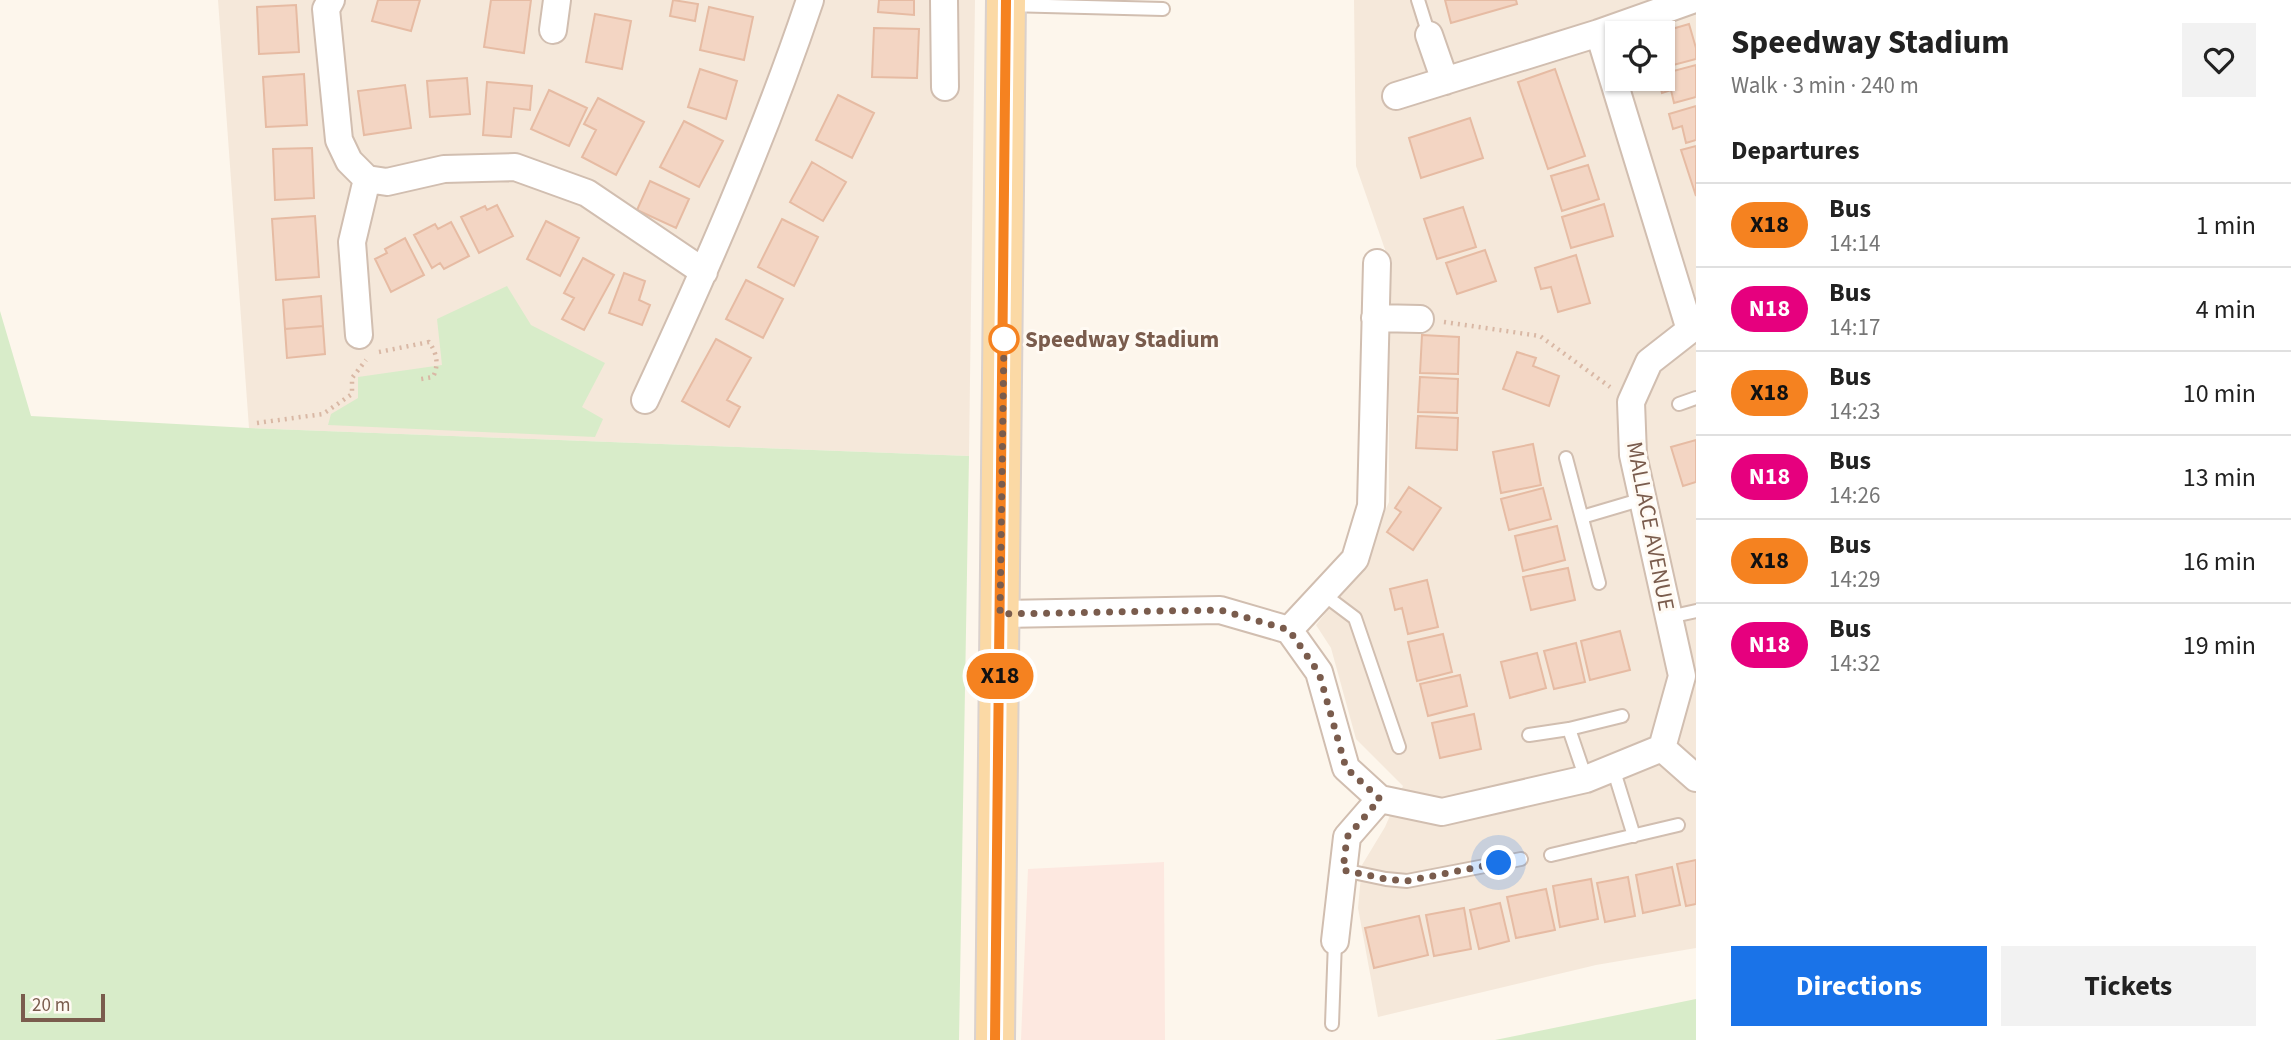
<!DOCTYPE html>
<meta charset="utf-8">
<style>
body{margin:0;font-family:"Source Sans 3",sans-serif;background:#f2f2f2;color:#222;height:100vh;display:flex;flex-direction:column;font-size:26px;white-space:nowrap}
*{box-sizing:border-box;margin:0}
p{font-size:23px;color:#767676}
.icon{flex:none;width:38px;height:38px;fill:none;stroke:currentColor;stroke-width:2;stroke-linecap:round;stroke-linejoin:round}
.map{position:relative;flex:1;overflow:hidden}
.sheet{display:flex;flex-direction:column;background:#fff;width:595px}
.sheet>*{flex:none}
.badge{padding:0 14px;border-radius:23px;font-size:24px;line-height:46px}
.fabs{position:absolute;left:1605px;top:21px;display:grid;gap:14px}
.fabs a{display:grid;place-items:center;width:70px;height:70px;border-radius:0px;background:#fff;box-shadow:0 2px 5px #0004;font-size:35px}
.scale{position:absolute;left:21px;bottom:18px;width:84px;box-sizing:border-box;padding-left:7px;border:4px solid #7a5c4d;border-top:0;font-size:19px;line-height:24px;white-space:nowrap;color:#7a5c4d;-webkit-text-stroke:5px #fffaf3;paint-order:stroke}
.you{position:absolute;width:35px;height:35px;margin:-18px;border:5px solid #fff;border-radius:50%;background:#1a73e8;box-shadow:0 0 0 10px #1a73e833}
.map>.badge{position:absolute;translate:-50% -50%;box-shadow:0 0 0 4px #fff}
h2{padding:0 35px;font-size:26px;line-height:63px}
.round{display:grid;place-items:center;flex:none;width:74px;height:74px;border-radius:0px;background:#f2f2f2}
.head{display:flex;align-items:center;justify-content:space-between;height:119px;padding:0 35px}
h1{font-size:33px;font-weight:700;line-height:52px}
.cta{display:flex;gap:14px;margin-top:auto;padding:14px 35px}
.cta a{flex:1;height:80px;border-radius:0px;background:#1a73e8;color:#fff;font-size:28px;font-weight:700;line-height:80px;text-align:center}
.cta a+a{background:#f2f2f2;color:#222}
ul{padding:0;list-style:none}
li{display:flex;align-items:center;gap:21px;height:84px;padding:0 35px;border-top:2px solid #e0e0e0}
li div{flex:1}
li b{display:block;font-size:26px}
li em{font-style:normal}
li .badge{min-width:77px;font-weight:700;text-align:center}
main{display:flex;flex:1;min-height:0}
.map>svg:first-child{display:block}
.residential{fill:#f5e8da;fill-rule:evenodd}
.commercial{fill:#fde8e0}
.green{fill:#d8ecc9}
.building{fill:#f3d5c3;stroke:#e6bba3;stroke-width:2}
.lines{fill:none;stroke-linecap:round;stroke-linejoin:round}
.service-casing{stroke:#d1beb0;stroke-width:16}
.minor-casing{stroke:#d1beb0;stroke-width:30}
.primary-casing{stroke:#dad1cd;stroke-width:42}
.path{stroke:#d9b8a5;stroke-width:4.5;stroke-dasharray:2 5;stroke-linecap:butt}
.service{stroke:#fff;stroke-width:12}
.minor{stroke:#fff;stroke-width:26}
.primary{stroke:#fbd9a5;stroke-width:38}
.line-casing{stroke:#fff;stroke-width:16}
.line{stroke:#f58220;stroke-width:10}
.walk{stroke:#7a5c4d;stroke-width:7;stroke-dasharray:0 12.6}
.stop-dot{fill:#fff;stroke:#f58220;stroke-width:3.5}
.labels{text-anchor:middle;stroke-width:6;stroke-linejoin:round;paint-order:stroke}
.stop-label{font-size:23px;font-weight:bold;fill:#7a5c4d;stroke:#fffaf3;text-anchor:start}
.street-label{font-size:23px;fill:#7a5c4d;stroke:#fffaf3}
</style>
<main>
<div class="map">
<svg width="1696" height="1040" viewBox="0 0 1696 1040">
<rect width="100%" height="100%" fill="#fdf6ec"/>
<path class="residential" d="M218 0H975L969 456 249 428Z
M1354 0H1696V948L1596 965 1378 1017 1358 908 1362 865 1385 827 1403 786 1356 739 1331 648 1316 625 1357 573 1389 502V261L1356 166ZM1617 33H1662V79H1617Z"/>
<path class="commercial" d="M1164 862 1165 1040H1021L1028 869Z"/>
<path class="green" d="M507 286 531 325 605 363 582 407 603 419 595 437 328 425 331 414 358 398V377L442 365 437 319Z
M0 311 31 416 249 428 969 456 959 1040H0Z
M1696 999V1040H1495Z"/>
<path class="building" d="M378 0H420L411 31 372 21Z
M491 0H531L524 53 484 47Z
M673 0 698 4 695 21 670 16Z
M879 0H914V15L878 12Z
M1445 0H1516L1517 4 1451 23Z
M296 5 299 52 259 54 257 7Z
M709 7 753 17 744 60 700 50Z
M595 14 631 21 622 69 586 62Z
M1689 24 1696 48V59L1662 68V33H1658Z
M874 28 919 29 917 78 872 77Z
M1696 65V97L1674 103 1671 90 1662 93 1658 79H1662V74Z
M700 69 737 81 726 119 688 107Z
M1555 69 1585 156 1548 169 1518 82Z
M304 74 307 125 266 127 263 77Z
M467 78 470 114 430 117 427 81Z
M487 82 532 86 530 110 514 108 511 137 483 135Z
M405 85 411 128 364 135 358 91Z
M549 90 587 108 569 146 531 129Z
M838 95 874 113 852 158 816 140Z
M598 98 644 122 616 175 582 157 596 130 584 124Z
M1696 106V140L1686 143 1682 126 1673 129 1669 114Z
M1470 118 1483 158 1421 178 1409 138Z
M684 121 723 141 699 187 660 167Z
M1696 146V196L1681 150Z
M312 148 314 198 275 200 273 149Z
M812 162 846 182 823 221 790 202Z
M1588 165 1599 199 1562 211 1551 176Z
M650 181 689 199 676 228 637 210Z
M1604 204 1613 236 1571 248 1562 217Z
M497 205 513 236 479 253 461 217 485 206 487 210Z
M1463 207 1476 247 1437 259 1424 219Z
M315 216 319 277 276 280 272 219Z
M782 219 818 237 794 286 758 267Z
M546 221 579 238 560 276 527 259Z
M451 222 469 256 444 269 440 263 432 268 414 235 435 224 438 229Z
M405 238 424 275 391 292 375 259 387 253 385 249Z
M1485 250 1496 281 1457 294 1446 263Z
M1576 255 1590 303 1558 312 1551 287 1541 289 1535 268Z
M583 258 614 275 584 330 562 319 574 298 564 293Z
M624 273 645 281 639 300 650 305 642 325 609 313Z
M746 280 783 299 763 338 726 319Z
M321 296 323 326 285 329 283 300Z
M323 326 325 354 287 358 285 329Z
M1422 335 1459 337 1458 374 1420 373Z
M716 339 751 358 727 400 740 407 729 427 682 401Z
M1517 352 1536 358 1533 366 1559 376 1549 406 1503 389Z
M1420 377 1458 379 1457 413 1418 412Z
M1418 416 1458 418 1457 450 1416 448Z
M1696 440V482L1683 486 1671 447Z
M1533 444 1541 485 1501 493 1493 452Z
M1409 487 1441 508 1413 550 1387 532 1401 512 1395 508Z
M1543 488 1551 519 1509 530 1501 499Z
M1557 526 1565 560 1523 571 1515 536Z
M1568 568 1575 600 1531 610 1523 577Z
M1427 580 1438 627 1408 634 1402 608 1395 610 1390 589Z
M1620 631 1630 670 1590 680 1581 641Z
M1443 634 1452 672 1417 681 1408 642Z
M1576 643 1585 682 1554 689 1544 651Z
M1537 653 1546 688 1510 698 1501 662Z
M1460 675 1467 706 1428 716 1420 684Z
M1474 714 1481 749 1440 758 1432 723Z
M1696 860V904L1686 906 1677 864Z
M1672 867 1680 905 1643 913 1636 875Z
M1628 877 1635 916 1605 922 1597 883Z
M1591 879 1598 919 1560 927 1553 886Z
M1546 889 1555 930 1516 938 1507 897Z
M1500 903 1509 941 1479 949 1470 910Z
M1464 908 1471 949 1434 956 1426 915Z
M1419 916 1428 955 1374 968 1365 928Z"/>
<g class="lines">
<defs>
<path id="service" d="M1418 0 1429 35
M1010 5 1163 9
M1679 404 1696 398
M1566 458 1599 583
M1582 517 1643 499
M1323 594 1355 618 1399 747
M1669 617 1696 611
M1569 729 1586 779
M1529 735 1569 729 1622 716
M1613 768 1634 836
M1551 855 1678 825
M1343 870 1386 879 1407 881 1521 859
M1332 1024 1335 941"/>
<path id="minor" d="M331 0 326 9 339 140 349 161 367 179 387 182 444 169 515 167 587 193 704 272
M944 0 945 87
M553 30 557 0
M1429 35 1445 81
M1396 96 1599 33
M1375 318 1420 319
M1690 330 1599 33 1692 0
M359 335 352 242 367 179
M645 400C706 269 764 137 810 0
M1000 614 1220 610 1289 630 1319 672 1346 768 1380 799 1442 812 1586 779 1662 748 1682 676 1633 455 1631 402 1649 362 1690 330 1696 328
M1289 630 1355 559 1371 506 1377 263
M1662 748 1696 778
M1335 941 1347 837 1380 799"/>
<path id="primary" d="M995 1040 1006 0"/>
</defs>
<use href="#service" class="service-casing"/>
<use href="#minor" class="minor-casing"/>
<use href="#primary" class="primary-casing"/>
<path class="path" d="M1444 322 1540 336 1610 387
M379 352 429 342C437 353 439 365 433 377L421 379
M257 423 323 414 352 394V378L366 360"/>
<use href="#service" class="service"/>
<use href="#minor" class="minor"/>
<use href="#primary" class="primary"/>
</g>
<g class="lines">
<defs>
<path id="line" d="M995 1040 1006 0"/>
</defs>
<use href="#line" class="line-casing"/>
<use href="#line" class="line"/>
<path class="walk" d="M1004 339V336L1000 614 1220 610 1289 630 1319 673 1346 768 1380 799 1347 837 1343 870 1386 879 1407 881 1499 863"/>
</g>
<circle class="stop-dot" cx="1004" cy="339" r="14"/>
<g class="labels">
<g class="stop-label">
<text x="1025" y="347">Speedway Stadium</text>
</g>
<g class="street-label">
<text transform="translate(1651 526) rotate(79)" y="8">MALLACE AVENUE</text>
</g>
</g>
</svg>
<div class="fabs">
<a><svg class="icon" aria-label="locate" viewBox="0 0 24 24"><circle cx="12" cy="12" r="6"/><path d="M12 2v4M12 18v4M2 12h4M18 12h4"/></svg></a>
</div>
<div class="scale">20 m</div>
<div class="you" style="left:1499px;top:863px"></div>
<b class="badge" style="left:1000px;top:676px;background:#f58220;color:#111">X18</b>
</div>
<section class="sheet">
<div class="head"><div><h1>Speedway Stadium</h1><p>Walk · 3 min · 240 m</p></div><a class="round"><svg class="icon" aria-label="heart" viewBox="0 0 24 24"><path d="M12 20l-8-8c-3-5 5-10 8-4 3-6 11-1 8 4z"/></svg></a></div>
<h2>Departures</h2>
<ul>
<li><span class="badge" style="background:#f58220;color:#111">X18</span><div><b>Bus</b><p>14:14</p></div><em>1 min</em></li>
<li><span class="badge" style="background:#e6007e;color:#fff">N18</span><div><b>Bus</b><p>14:17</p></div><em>4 min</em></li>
<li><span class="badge" style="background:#f58220;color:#111">X18</span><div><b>Bus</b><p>14:23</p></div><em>10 min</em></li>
<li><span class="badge" style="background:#e6007e;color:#fff">N18</span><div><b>Bus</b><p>14:26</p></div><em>13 min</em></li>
<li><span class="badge" style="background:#f58220;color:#111">X18</span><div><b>Bus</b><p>14:29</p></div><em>16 min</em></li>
<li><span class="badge" style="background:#e6007e;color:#fff">N18</span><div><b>Bus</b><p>14:32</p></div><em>19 min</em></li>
</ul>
<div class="cta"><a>Directions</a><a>Tickets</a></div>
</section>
</main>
